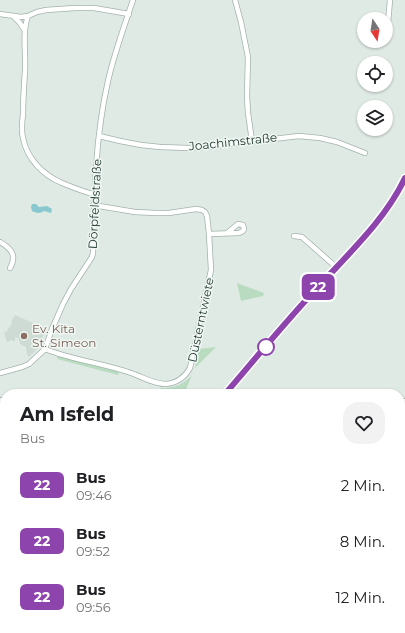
<!DOCTYPE html>
<html lang="de">
<meta charset="utf-8">
<style>
body{margin:0;font-family:Montserrat,sans-serif;background:#f2f2f2;color:#202124;height:100vh;display:flex;flex-direction:column;font-size:15px;white-space:nowrap}
*{box-sizing:border-box;margin:0}
p{font-size:13px;color:#757577}
.icon{flex:none;width:22px;height:22px;fill:none;stroke:currentColor;stroke-width:2;stroke-linecap:round;stroke-linejoin:round}
.map{position:relative;flex:1;overflow:hidden}
.sheet{position:absolute;left:0px;top:389px;width:405px;height:244px;display:flex;flex-direction:column;background:#fff;border-radius:16px 16px 0 0;box-shadow:0 1px 3px #0004}
.sheet>*{flex:none}
.badge{padding:0 8px;border-radius:6px;font-size:14px;line-height:26px}
.needle{width:26px;rotate:168deg}
.controls{position:absolute;left:357px;top:12px;display:grid;gap:8px}
.controls a{display:grid;place-items:center;width:36px;height:36px;border-radius:50%;background:#fff;box-shadow:0 1px 3px #0004;font-size:20px}
.map>.badge{position:absolute;translate:-50% -50%;box-shadow:0 0 0 2px #fff}
.round{display:grid;place-items:center;flex:none;width:42px;height:42px;border-radius:16px;background:#f2f2f2}
.summary{display:flex;align-items:center;justify-content:space-between;height:68px;padding:0 20px}
h1{font-size:19px;font-weight:700;line-height:30px}
ul{padding:0;list-style:none}
li{display:flex;align-items:center;gap:12px;height:56px;padding:0 20px}
li div{flex:1}
li b{display:block;font-size:15px}
li em{font-style:normal}
li .badge{min-width:44px;font-weight:700;text-align:center}
.map>svg:first-child{display:block}
.built{fill:#cedad4}
.green{fill:#b9dbc0}
.water{fill:#89c8ce}
.lines{fill:none;stroke-linecap:round;stroke-linejoin:round}
.minor-casing{stroke:#a3b2ac;stroke-width:6}
.primary-casing{stroke:#bcc4c2;stroke-width:9}
.minor{stroke:#fff;stroke-width:4.5}
.primary{stroke:#669e8c;stroke-width:7}
.line-casing{stroke:#fff;stroke-width:9}
.line{stroke:#8e44ad;stroke-width:6}
.education-dot{fill:#8d6e63;stroke:#f0f7f3;stroke-width:1.5}
.stop-dot{fill:#fff;stroke:#8e44ad;stroke-width:2}
.labels{text-anchor:middle;stroke-width:3;stroke-linejoin:round;paint-order:stroke}
.street-label{font-size:12px;fill:#213a32;stroke:#f0f7f3}
.education-label{font-size:12px;fill:#785e54;stroke:#f0f7f3;text-anchor:start}
</style>
<div class="map">
<svg width="405" height="633" viewBox="0 0 405 633">
<rect width="100%" height="100%" fill="#e0eae5"/>
<path class="built" d="M15 315 46 329 38 348 29 357 27 354 26 347 20 344 19 339 16 337 15 338V341H12V340L7 342 4 332 7 331 12 323 11 322Z
M5 548V628H26V632L14 629H0V549Z"/>
<path class="green" d="M237 283 264 293 263 296 241 301Z
M216 347 195 368 199 349Z
M58 356 119 372 118 375 57 359Z
M192 375 184 394H168L160 388C173 389 183 385 192 375Z
M0 408 5 419V472H0Z
M400 541H405V633H337L339 628H400Z"/>
<path class="water" d="M32 204H36L39 207 47 206 52 209 51 213 44 211C40 214 36 213 32 211L31 207Z"/>
<g class="lines">
<defs>
<path id="minor" d="M235 0 241 22 248 57 247 96 248 113 252 141
M0 14 21 17 28 16 37 12 46 10 75 8H94L129 14
M13 16 20 23 25 31
M28 16C22 32 26 54 25 71 24 85 23 99 23 114 22 122 21 131 23 138 27 159 43 175 62 183 72 187 83 192 94 194
M388 23 390 0
M99 136 120 141 141 145 160 147 188 148 205 147 299 136 320 138 337 142 365 153
M209 234 239 233 243 231 244 229 243 225 238 224 227 233
M294 236 302 237 336 267
M0 242C12 249 17 256 10 268
M45 349C72 360 103 363 131 373 143 377 153 384 166 384 177 383 185 377 190 368L211 270 209 234 207 216 205 212 202 210 196 209 169 213H156L135 212 93 205
M0 373 22 367 29 364 45 349 52 329 63 304 71 289 92 257 93 253C94 196 95 138 108 81 114 54 124 27 133 0
M225 394C259 355 292 316 327 277 355 245 387 217 405 178
M0 400 5 410
M400 404 405 401
M47 628V633
M126 628V633
M0 633H15
M207 633 208 628
M288 633 290 628"/>
<path id="primary" d="M400 512H405
M400 524H405
M0 532 5 531
M0 542 5 541"/>
</defs>
<use href="#minor" class="minor-casing"/>
<use href="#primary" class="primary-casing"/>
<use href="#minor" class="minor"/>
<use href="#primary" class="primary"/>
</g>
<g class="lines">
<defs>
<path id="line" d="M225 394C256 358 286 321 319 286 350 252 385 220 405 178"/>
</defs>
<use href="#line" class="line-casing"/>
<use href="#line" class="line"/>
</g>
<circle class="education-dot" cx="24" cy="336" r="4"/>
<circle class="stop-dot" cx="266" cy="347" r="8"/>
<g class="labels">
<g class="street-label">
<text transform="translate(233 142) rotate(-6)" y="4">Joachimstraße</text>
<text transform="translate(95 204) rotate(-87)" y="4">Dörpfeldstraße</text>
<text transform="translate(201 320) rotate(-78)" y="4">Düsterntwiete</text>
</g>
<g class="education-label">
<text x="32" y="333">Ev. Kita<tspan x="32" dy="14">St. Simeon</tspan></text>
</g>
</g>
</svg>
<div class="controls">
<a><svg class="needle" viewBox="-14 -14 28 28"><path d="M0-13l5 13h-10z" fill="#e53935"/><path d="M0 13l5-13h-10z" fill="#757577"/></svg></a>
<a><svg class="icon" aria-label="locate" viewBox="0 0 24 24"><circle cx="12" cy="12" r="6"/><path d="M12 2v4M12 18v4M2 12h4M18 12h4"/></svg></a>
<a><svg class="icon" aria-label="layers" viewBox="0 0 24 24"><path d="M12 4l9 5-9 5-9-5zM3 14l9 5 9-5"/></svg></a>
</div>
<b class="badge" style="left:318px;top:287px;background:#8e44ad;color:#fff">22</b>
<section class="sheet">
<div class="summary"><div><h1>Am Isfeld</h1><p>Bus</p></div><a class="round"><svg class="icon" aria-label="heart" viewBox="0 0 24 24"><path d="M12 20l-8-8c-3-5 5-10 8-4 3-6 11-1 8 4z"/></svg></a></div>
<ul>
<li><span class="badge" style="background:#8e44ad;color:#fff">22</span><div><b>Bus</b><p>09:46</p></div><em>2 Min.</em></li>
<li><span class="badge" style="background:#8e44ad;color:#fff">22</span><div><b>Bus</b><p>09:52</p></div><em>8 Min.</em></li>
<li><span class="badge" style="background:#8e44ad;color:#fff">22</span><div><b>Bus</b><p>09:56</p></div><em>12 Min.</em></li>
</ul>
</section>
</div>
